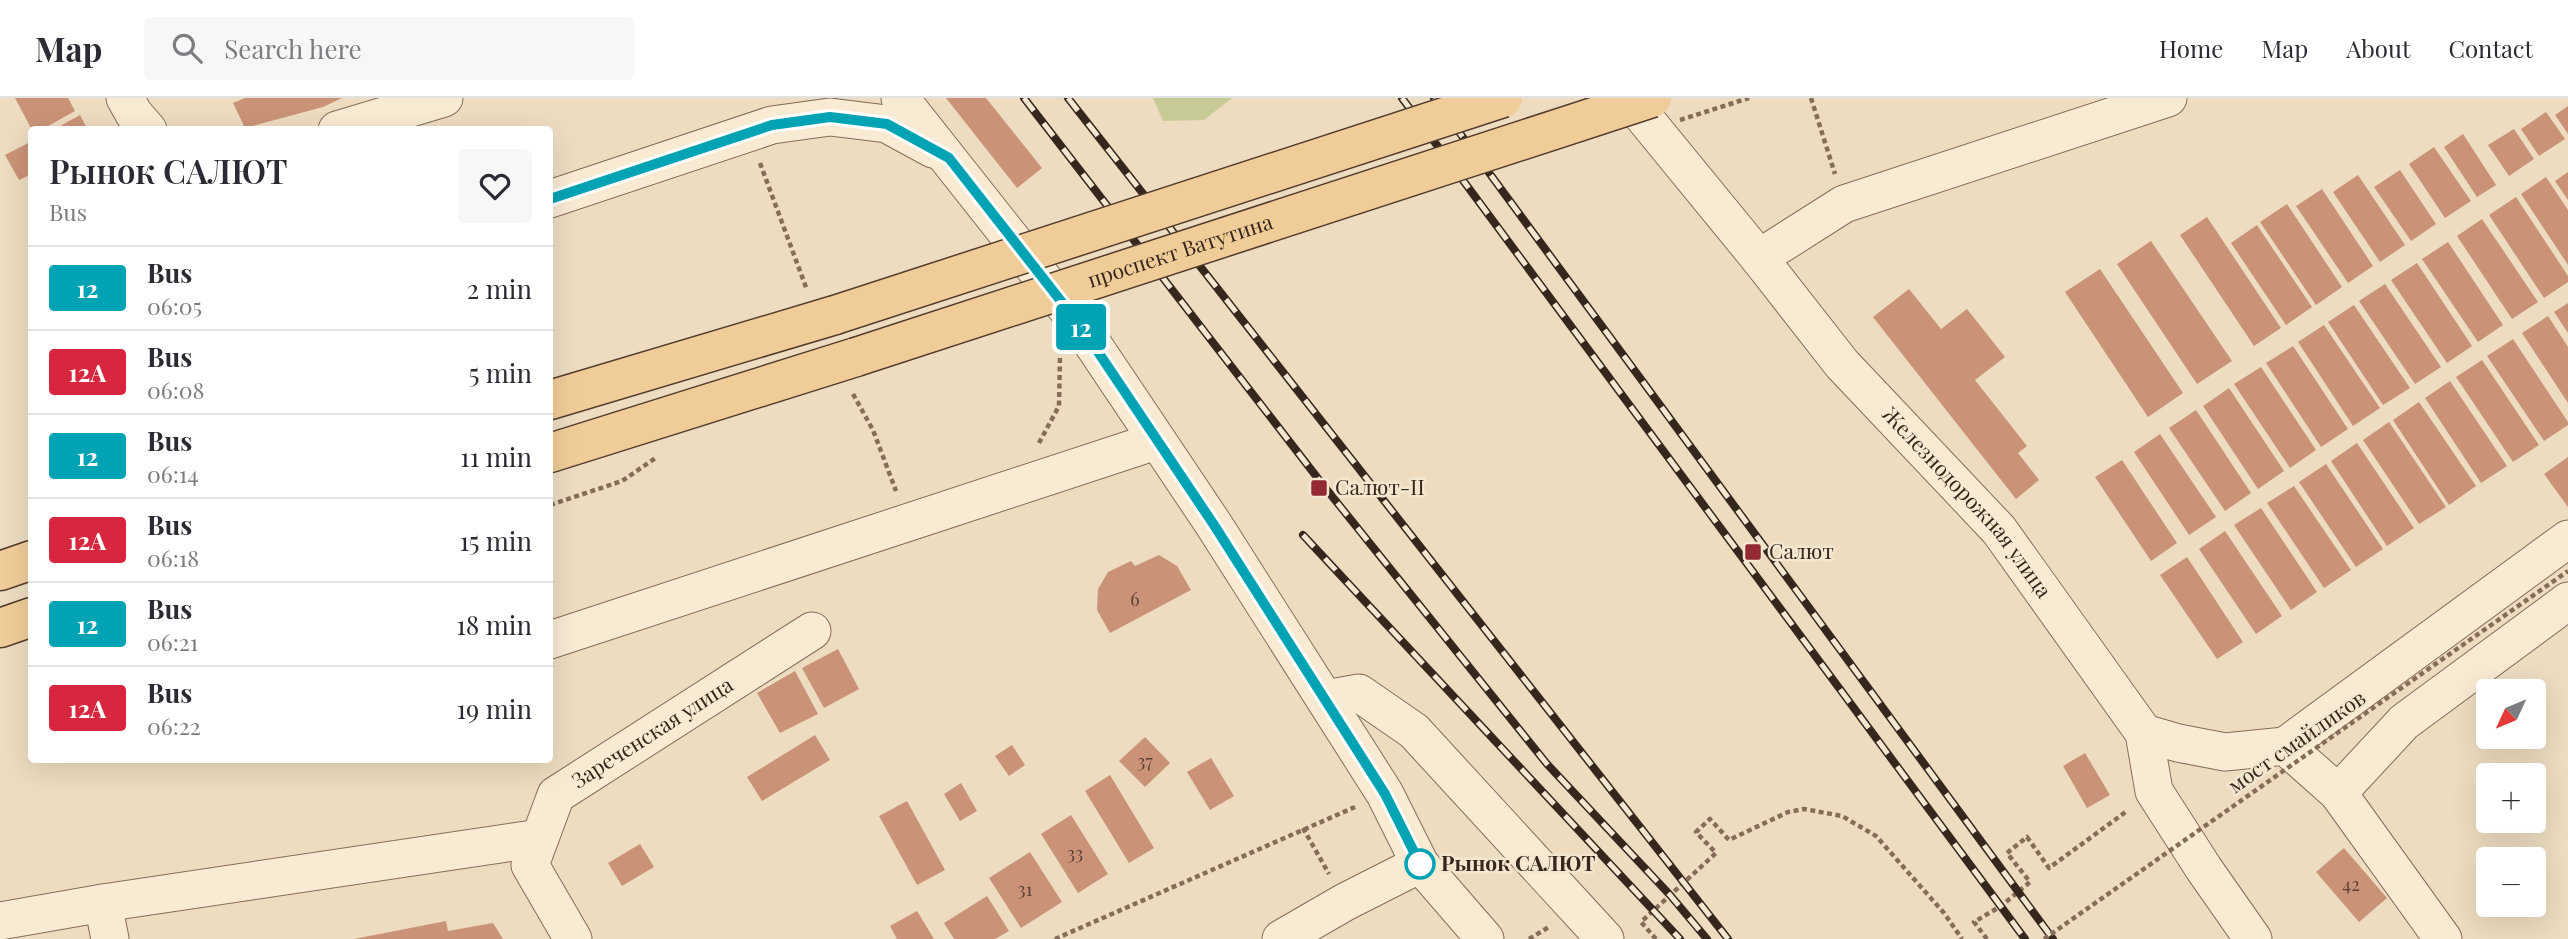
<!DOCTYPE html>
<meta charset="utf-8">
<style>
body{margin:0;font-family:"Playfair Display",serif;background:#f7f7f7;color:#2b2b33;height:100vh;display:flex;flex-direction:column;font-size:26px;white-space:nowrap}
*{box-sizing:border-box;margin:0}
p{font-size:23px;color:#7c7c81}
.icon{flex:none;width:38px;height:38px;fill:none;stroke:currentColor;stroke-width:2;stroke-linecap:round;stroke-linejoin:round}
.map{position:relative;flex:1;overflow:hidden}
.details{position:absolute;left:28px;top:28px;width:525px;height:637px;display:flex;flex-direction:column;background:#fff;border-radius:7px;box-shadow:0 7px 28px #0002}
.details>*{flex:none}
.badge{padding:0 14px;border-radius:5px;font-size:24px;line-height:46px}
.needle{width:46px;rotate:226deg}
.buttons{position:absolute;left:2476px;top:581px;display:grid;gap:14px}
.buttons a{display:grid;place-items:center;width:70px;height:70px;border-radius:7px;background:#fff;box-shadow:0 7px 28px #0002;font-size:35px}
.map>.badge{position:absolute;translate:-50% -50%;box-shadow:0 0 0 4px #fff}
.round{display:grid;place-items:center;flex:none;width:74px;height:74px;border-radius:7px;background:#f7f7f7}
.headline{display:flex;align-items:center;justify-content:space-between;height:119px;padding:0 21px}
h1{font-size:33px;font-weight:600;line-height:52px}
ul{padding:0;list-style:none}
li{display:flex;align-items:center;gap:21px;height:84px;padding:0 21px;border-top:2px solid #e1e1e2}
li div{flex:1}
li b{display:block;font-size:26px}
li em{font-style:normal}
li .badge{min-width:77px;font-weight:700;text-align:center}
header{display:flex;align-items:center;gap:42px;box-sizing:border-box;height:98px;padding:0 35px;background:#fff;border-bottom:2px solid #e1e1e2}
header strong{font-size:33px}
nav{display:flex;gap:38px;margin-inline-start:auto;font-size:24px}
.search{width:490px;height:63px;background:#f7f7f7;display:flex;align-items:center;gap:18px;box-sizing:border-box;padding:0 24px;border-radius:7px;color:#7c7c81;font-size:26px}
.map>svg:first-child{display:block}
.green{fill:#c8ca95}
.building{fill:#ca9377}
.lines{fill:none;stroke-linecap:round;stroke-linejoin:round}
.minor-casing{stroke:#856d59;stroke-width:39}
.major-casing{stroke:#533c2d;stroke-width:41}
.path{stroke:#856d59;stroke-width:4.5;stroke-dasharray:5 3.5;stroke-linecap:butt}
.minor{stroke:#f8ead3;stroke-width:37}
.major{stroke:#f0cd98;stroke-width:38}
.rail-casing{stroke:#35271d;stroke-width:8}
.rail{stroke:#f4e7d0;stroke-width:5;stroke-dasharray:16;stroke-linecap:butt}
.major-bridge-casing{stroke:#533c2d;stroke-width:41;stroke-linecap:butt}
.path-bridge{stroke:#856d59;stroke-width:4.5;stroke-dasharray:5 3.5;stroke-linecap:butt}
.major-bridge{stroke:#f0cd98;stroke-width:38}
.line-casing{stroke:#fff;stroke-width:16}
.line{stroke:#00a3b4;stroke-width:10}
.poi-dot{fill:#932a33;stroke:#f4e7d0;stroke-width:2.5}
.stop-dot{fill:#fff;stroke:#00a3b4;stroke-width:3.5}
.labels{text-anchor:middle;stroke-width:5;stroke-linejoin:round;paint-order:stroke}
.number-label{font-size:18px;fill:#5a4234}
.street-label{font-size:21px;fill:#35271d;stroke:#f4e7d0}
.poi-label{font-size:21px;fill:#35271d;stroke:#f4e7d0;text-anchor:start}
.stop-label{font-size:21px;font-weight:bold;fill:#35271d;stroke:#f4e7d0;text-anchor:start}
</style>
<header>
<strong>Map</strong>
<div class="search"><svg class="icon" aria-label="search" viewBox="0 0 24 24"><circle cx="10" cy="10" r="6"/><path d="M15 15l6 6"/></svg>Search here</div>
<nav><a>Home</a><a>Map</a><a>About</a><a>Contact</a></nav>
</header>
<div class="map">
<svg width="2568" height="841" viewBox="0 0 2568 841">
<rect width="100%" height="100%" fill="#eddcc0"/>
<path class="green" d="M1153 0H1232L1204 22 1163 23Z"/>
<path class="building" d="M15 0H68L75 13 41 32H32Z
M245 0H342L323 9 245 30 233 5Z
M946 0H986L1042 70 1017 90Z
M2568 8V36L2555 17Z
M2546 14 2565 41 2539 58 2521 31Z
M80 17 88 32H53Z
M2514 31 2534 61 2509 78 2488 47Z
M2463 36 2496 87 2477 99 2444 49Z
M32 43V76L19 82 5 57Z
M2434 49 2471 103 2445 120 2409 66Z
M2400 72 2436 126 2411 143 2374 89Z
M2568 74V102L2555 83Z
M2358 77 2405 147 2380 164 2333 94Z
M2546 79 2568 112V167L2521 96Z
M2322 91 2373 168 2348 185 2296 108Z
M2516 99 2568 178V184L2544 200 2489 117Z
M2287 106 2342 189 2316 207 2260 124Z
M2207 119 2281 230 2254 248 2180 137Z
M2482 121 2538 204 2512 221 2457 138Z
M2257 127 2312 209 2286 227 2231 145Z
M2151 143 2232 263 2197 286 2117 166Z
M2448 144 2503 227 2478 244 2422 161Z
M2417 165 2472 248 2447 265 2391 182Z
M2100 171 2183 295 2148 319 2065 194Z
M2385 186 2441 269 2415 286 2359 203Z
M1909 191 1941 231 1967 211 2005 259 1975 282 2027 348 2018 355 2039 382 2016 401 1873 219Z
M2568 205V235L2554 214Z
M2354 207 2410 290 2383 307 2328 224Z
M2548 218 2568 249V305L2522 235Z
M2324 227 2380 310 2353 328 2298 244Z
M2513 241 2568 324V327L2544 343 2487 258Z
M2293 248 2348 331 2321 349 2266 265Z
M2482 262 2539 347 2513 364 2456 279Z
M2261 269 2316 352 2290 370 2234 286Z
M2450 283 2507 368 2481 385 2425 300Z
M2229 290 2284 373 2258 391 2203 308Z
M2419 304 2476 388 2449 407 2393 322Z
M2196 312 2251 395 2225 413 2169 330Z
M2389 324 2446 409 2419 426 2363 342Z
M2160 336 2216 419 2189 437 2134 354Z
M2357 345 2414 430 2387 448 2331 363Z
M2568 359V409L2544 376Z
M2122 362 2177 445 2151 463 2095 379Z
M2326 366 2383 451 2356 469 2299 384Z
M2294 388 2351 472 2324 490 2267 405Z
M2261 410 2317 494 2291 512 2234 427Z
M2225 433 2282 518 2256 536 2199 451Z
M1159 457 1177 468 1191 492 1110 535 1097 512 1098 491 1108 474 1131 463 1135 468Z
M2187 459 2243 544 2217 561 2160 477Z
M838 551 859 591 824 610 802 570Z
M795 573 818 616 780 635 757 595Z
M815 637 830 662 762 703 747 679Z
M1145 639 1170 665 1145 689 1119 663Z
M1012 647 1025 667 1009 678 995 658Z
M2085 655 2110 697 2087 710 2063 668Z
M1211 660 1234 698 1210 712 1187 674Z
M1110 677 1154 750 1129 765 1085 693Z
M961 685 977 713 960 723 944 696Z
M907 703 945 772 917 787 879 718Z
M1071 717 1108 776 1078 795 1041 736Z
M640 746 654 769 622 788 608 765Z
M2344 750 2387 800 2359 824 2316 774Z
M1030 754 1062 804 1021 830 989 780Z
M987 798 1009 833 995 841H954L944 825Z
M917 813 934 841H897L890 828Z
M446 823 448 833 493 825 503 841H354Z"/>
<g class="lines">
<defs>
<g id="minor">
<path d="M125 0 134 16 148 32"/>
<path d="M900 0 1082 230 1214 427 1385 696 1420 766 1485 841"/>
<path id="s1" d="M1628 0 1759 160 1842 266 1999 432 2144 635 2154 693 2204 771 2253 841"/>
<path d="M337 32 444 0"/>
<path d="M550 101 772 27 830 19 887 26 933 51"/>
<path d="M1759 160 1844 106 2168 0"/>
<path d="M550 542 1156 343"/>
<path d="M1325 601 1359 595 1414 633 1605 841"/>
<path d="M2144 635 2178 645 2225 654 2285 648 2338 695 2443 841"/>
<path d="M2285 648 2568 441"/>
<path d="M2338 695 2404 624 2568 503"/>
<path d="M103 805 110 841"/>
<path d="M0 823 103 805 540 740"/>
<path id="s2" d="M573 841 530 767 556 697 812 533"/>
<path d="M1281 841 1345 804 1420 766"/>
</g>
<path id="major" d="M550 302 835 217
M550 355 856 259
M0 473 32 462
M0 530 32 519"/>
</defs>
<use href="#minor" class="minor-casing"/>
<use href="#major" class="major-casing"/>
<path class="path" d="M1811 0 1835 76
M760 65 807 192
M853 296 873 332 896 393
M1039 345 1059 308 1060 258
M550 407 622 383 657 359
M1303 730 1329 776
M1055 841 1355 709
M1529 841 1549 829
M1656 841 1641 824 1716 755 1696 734 1710 721 1729 742 1788 714 1804 711 1842 718 1876 738 1944 815 1962 841
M1987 841 1974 824 2001 808 2030 784 2007 755 2027 739 2049 770 2127 713"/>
<use href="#minor" class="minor"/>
<use href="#major" class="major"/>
<defs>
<path id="rail" d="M1024 0 1323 387 1547 666 1670 797 1707 841
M1068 0 1728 841
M1402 0 2025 841
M1434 0 2053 841
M1303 437 1680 841"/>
</defs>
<use href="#rail" class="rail-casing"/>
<use href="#rail" class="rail"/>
<defs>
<g id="major-bridge">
<path d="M835 217 1503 0"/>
<path id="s3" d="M856 259 1652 0"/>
</g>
</defs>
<use href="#major-bridge" class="major-bridge-casing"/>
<path class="path-bridge" d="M1680 22 1749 0
M2044 841 2568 473"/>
<use href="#major-bridge" class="major-bridge"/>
</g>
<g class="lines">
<defs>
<path id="line" d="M550 101 772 27 830 19 887 26 949 60 1082 230 1214 427 1385 696 1420 766"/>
</defs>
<use href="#line" class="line-casing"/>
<use href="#line" class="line"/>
</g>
<g class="poi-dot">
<rect x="1310" y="381" width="18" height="18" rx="3.5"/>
<rect x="1744" y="445" width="18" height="18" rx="3.5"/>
</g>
<circle class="stop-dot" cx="1420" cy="766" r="14"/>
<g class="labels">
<g class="number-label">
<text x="1135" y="508">6</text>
<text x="1145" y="670">37</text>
<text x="1075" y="762">33</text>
<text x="2351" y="793">42</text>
<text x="1025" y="798">31</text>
</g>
<g class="street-label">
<text dy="7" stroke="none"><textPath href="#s3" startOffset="341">проспект Ватутина</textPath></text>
<text dy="7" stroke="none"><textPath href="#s1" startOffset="528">Железнодорожная улица</textPath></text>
<text dy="7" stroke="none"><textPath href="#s2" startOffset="275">Зареченская улица</textPath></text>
<text transform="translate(2297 644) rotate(-35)" y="7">мост смайликов</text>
</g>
<g class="poi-label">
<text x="1335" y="397">Салют-II</text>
<text x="1769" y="461">Салют</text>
</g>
<g class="stop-label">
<text x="1441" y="773">Рынок САЛЮТ</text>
</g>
</g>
</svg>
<div class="buttons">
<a><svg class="needle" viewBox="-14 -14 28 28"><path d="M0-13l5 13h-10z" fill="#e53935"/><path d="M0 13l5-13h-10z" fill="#7c7c81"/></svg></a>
<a>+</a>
<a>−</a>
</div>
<b class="badge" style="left:1081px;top:229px;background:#00a3b4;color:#fff">12</b>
<section class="details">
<div class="headline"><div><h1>Рынок САЛЮТ</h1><p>Bus</p></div><a class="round"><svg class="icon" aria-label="heart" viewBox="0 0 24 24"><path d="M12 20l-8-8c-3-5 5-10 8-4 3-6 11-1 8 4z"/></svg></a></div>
<ul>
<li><span class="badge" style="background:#00a3b4;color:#fff">12</span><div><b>Bus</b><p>06:05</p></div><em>2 min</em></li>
<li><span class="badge" style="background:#d7263d;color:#fff">12А</span><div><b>Bus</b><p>06:08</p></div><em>5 min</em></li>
<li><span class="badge" style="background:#00a3b4;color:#fff">12</span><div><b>Bus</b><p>06:14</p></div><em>11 min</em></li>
<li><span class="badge" style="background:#d7263d;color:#fff">12А</span><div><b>Bus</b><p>06:18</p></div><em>15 min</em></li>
<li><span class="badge" style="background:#00a3b4;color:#fff">12</span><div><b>Bus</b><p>06:21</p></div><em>18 min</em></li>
<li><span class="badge" style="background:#d7263d;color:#fff">12А</span><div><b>Bus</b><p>06:22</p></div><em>19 min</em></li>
</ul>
</section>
</div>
